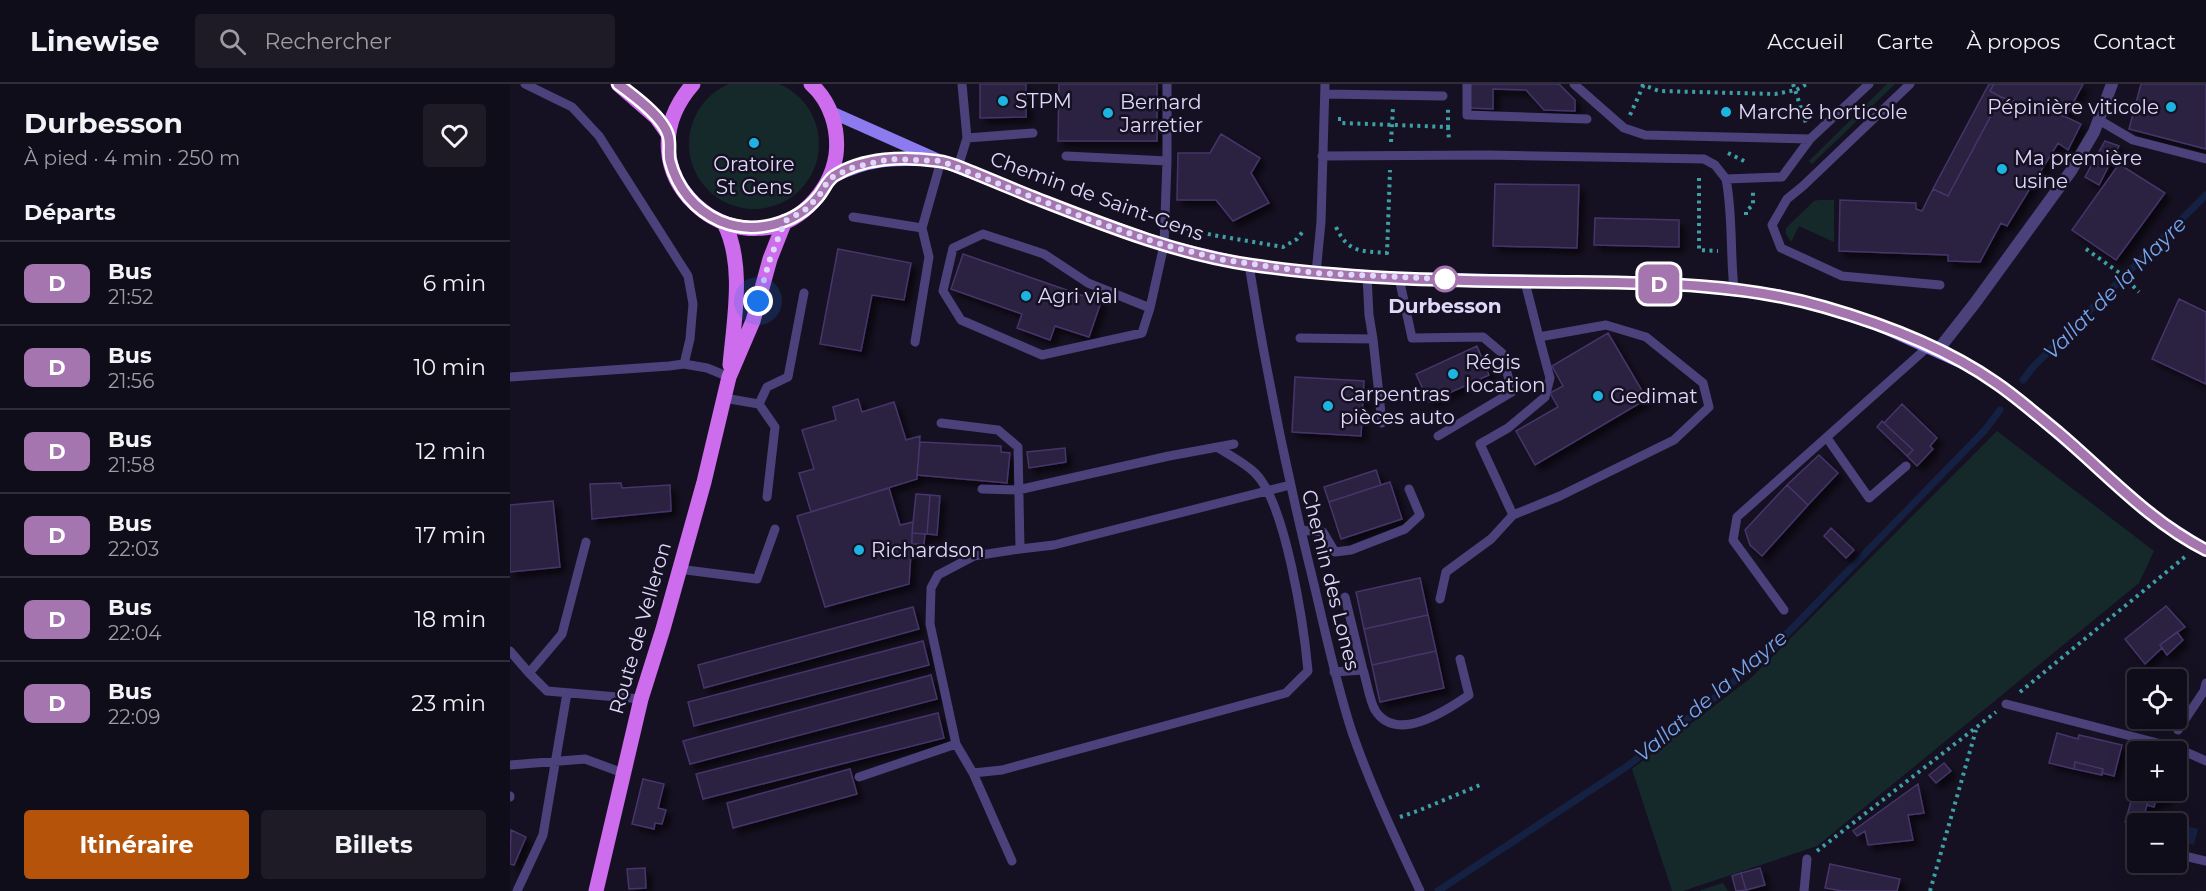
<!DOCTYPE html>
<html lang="fr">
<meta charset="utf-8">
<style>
body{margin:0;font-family:Montserrat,sans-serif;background:#1e1b27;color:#f1f3f6;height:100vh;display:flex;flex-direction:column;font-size:22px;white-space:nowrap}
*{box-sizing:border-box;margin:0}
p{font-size:20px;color:#9c9ca2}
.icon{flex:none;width:33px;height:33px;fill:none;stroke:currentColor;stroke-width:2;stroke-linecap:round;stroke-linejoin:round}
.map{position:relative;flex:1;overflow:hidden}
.details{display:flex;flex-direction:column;background:#100d1a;width:510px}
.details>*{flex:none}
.badge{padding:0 12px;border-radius:9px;font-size:21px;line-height:39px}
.tools{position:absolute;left:1617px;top:585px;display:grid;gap:12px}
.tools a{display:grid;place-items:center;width:60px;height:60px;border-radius:6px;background:#100d1a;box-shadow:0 6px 24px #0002,0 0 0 2px #302d39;font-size:30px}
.you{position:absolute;width:30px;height:30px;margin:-15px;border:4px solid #fff;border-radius:50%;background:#1a73e8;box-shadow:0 0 0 9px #1a73e833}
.map>.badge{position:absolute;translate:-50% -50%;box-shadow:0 0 0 3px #fff}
h2{padding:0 24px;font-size:22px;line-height:54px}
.round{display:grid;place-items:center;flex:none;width:63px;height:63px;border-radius:6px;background:#1e1b27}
.summary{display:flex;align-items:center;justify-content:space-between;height:102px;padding:0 24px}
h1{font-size:28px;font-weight:700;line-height:45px}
.button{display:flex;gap:12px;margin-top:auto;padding:12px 24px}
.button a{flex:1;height:69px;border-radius:6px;background:#b45309;color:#fff;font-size:24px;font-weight:700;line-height:69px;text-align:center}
.button a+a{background:#1e1b27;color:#f1f3f6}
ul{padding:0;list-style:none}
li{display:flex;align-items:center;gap:18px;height:84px;padding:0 24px;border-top:2px solid #302d39}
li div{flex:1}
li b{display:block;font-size:22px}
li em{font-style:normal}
li .badge{min-width:66px;font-weight:700;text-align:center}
header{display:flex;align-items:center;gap:36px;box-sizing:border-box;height:84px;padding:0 30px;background:#100d1a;border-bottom:2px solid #302d39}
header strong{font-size:28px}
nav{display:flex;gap:33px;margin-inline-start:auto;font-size:21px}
.search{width:420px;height:54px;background:#1e1b27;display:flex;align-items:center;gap:15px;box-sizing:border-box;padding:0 21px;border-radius:6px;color:#9c9ca2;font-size:22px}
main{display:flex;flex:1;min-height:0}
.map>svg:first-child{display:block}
.green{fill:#15292b}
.water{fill:#142143}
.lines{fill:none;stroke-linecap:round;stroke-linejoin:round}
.stream{stroke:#142143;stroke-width:7}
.building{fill:#2b2041;stroke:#46356a;stroke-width:1.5;filter:url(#shadow)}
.path{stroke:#3ea0a7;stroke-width:4;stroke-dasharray:3 4.5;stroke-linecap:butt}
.service{stroke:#4c427b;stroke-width:9}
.minor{stroke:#4c427b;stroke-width:12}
.secondary{stroke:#8c7bee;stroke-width:12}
.primary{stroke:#cd6cec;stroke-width:15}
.line-casing{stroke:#fff;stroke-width:14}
.line{stroke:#a475ae;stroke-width:9}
.walk{stroke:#e0d8fa;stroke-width:6;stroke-dasharray:0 10.8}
.poi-dot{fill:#1db4e0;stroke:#161122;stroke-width:2}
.stop-dot{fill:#fff;stroke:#a475ae;stroke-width:3}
.labels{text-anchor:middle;stroke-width:5;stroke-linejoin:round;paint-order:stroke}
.poi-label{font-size:20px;fill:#e0d8fa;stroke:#161122;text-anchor:start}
.street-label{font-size:20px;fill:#e0d8fa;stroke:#161122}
.stop-label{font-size:20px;font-weight:bold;fill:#e0d8fa;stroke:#161122}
.water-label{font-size:21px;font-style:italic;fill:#73a5ed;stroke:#161122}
</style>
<header>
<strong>Linewise</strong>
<div class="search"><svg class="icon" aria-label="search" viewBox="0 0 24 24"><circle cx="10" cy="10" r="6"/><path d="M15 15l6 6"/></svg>Rechercher</div>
<nav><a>Accueil</a><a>Carte</a><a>À propos</a><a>Contact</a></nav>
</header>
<main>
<section class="details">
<div class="summary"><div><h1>Durbesson</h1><p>À pied · 4 min · 250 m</p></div><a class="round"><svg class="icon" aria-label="heart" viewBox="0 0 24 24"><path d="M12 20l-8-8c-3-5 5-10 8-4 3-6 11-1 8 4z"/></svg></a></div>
<h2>Départs</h2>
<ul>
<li><span class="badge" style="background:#a475ae;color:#fff">D</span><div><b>Bus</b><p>21:52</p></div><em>6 min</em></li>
<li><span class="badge" style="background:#a475ae;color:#fff">D</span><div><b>Bus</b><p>21:56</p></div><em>10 min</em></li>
<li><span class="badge" style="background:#a475ae;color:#fff">D</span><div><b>Bus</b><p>21:58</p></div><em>12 min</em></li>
<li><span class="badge" style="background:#a475ae;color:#fff">D</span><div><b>Bus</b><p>22:03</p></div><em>17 min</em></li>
<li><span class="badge" style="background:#a475ae;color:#fff">D</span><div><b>Bus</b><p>22:04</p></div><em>18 min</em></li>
<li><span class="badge" style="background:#a475ae;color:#fff">D</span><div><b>Bus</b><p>22:09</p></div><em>23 min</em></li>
</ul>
<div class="button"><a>Itinéraire</a><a>Billets</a></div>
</section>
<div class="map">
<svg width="1696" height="807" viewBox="0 0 1696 807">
<defs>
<filter id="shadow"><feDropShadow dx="5.5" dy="5.5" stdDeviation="3" flood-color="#0009"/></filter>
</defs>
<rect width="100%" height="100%" fill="#161122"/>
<path class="green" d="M179 60a65 65 0 1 1 130 0a65 65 0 1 1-130 0Z
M1377 0H1385L1302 80 1299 77Z
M1309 116H1324V158L1289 142 1281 158 1276 150V144L1304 117Z
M1487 347 1644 467 1629 499 1307 762 1173 807H1162L1122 685 1242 593Z
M1213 799 1218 807H1191V806Z"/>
<path class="water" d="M1667 740 1688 745 1684 761 1667 756Z"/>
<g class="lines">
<path class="stream" d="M1513 296 1523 283 1696 111
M928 807 1116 683 1208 611 1264 563 1475 346 1490 326"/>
</g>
<path class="building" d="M470 0H516V33L470 34Z
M549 0H647V57H548Z
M960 0H1049L1065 16V27L1034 26 1016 6 983 5V25L960 24Z
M1479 0H1484L1480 7 1491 13 1438 112 1423 105Z
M1484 0H1573L1556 33 1491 13 1480 7Z
M1631 0H1696V65L1619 45Z
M1491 13 1556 33 1571 40 1558 66 1548 59 1497 142 1491 139 1470 178 1438 177V171L1329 167 1330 116 1406 119V125L1412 127 1423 105 1438 112Z
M711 50 750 74 741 89 759 119 723 137 706 116H667L668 69H700Z
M1595 57 1609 62 1589 101 1575 93Z
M1609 80 1655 109 1606 176 1562 146Z
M985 100 1069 101 1067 164 983 162Z
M1085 134 1169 136V163L1084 161Z
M328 165 401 179 394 216 362 211 351 267 310 260Z
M453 170 591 218 579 253 545 242 540 256 507 244 512 230 441 205Z
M1669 215 1696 228V300L1642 275Z
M1098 249 1137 315 1025 381 1006 347 1048 323 1040 309 1053 302 1042 282Z
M967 262 979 291 919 318 906 290Z
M785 293 854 297 851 352 782 348Z
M348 315 352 328 384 318 396 356 410 352 407 395 301 428 289 389 304 385 292 346 326 336 323 323Z
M1392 320 1427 354 1420 362 1423 365 1407 382 1397 372 1403 366 1374 339Z
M1372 337 1403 366 1397 372 1367 343Z
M410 358 491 362V368L500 369 497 399 407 391Z
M555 364 556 378 519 384 517 368Z
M1309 371 1328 389 1298 421 1277 401Z
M866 386 871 401 819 418 814 403Z
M880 398 892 435 831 455 819 418Z
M111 399 112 404 160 401 161 427 82 435 80 400Z
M1277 401 1298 421 1252 472 1240 461 1235 446Z
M379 404 390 441 403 438 399 500 315 523 287 432Z
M406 410 420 411 417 450 402 449Z
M420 411 430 412 427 451 417 450Z
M43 417 50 483 0 488V421Z
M1321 444 1344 466 1336 474 1314 452Z
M402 449 415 450 414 460H402Z
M910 494 918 531 854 545 846 508Z
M1656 522 1675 543 1650 561 1652 564 1635 580 1615 555Z
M403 523 409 545 194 604 188 581Z
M918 531 926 567 862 581 854 545Z
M1667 548 1673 556 1657 571 1650 561Z
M413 557 419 581 184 642 178 618Z
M926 567 934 604 870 618 862 581Z
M421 591 427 615 180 680 173 657Z
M428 629 434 654 193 715 186 690Z
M1547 649 1568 655 1569 651 1612 661 1604 692 1592 689 1593 685 1565 678 1564 685 1539 679Z
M1565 678 1593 685 1592 691 1564 685Z
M1434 679 1441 687 1426 699 1419 691Z
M340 685 347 710 223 744 217 719Z
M1628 694V706H1640L1656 711 1655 717 1639 713 1632 740 1628 741 1615 738Z
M133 695 154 700 148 724 156 726 152 740 145 739 144 745 122 740Z
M1408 700 1414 729 1398 731 1403 756 1358 761 1355 747 1347 752 1343 747Z
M1639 713 1646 715 1644 723 1637 721Z
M1 746 16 753 4 781 0 780Z
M1320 780 1390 795 1387 807H1332L1315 804Z
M135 784 136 804 119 805 117 785Z
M1250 784 1255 801 1236 806 1231 789Z
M1231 789 1236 806 1226 807 1222 792Z"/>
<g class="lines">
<path class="path" d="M1131 0 1149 7 1265 10 1286 6 1297 0
M1283 0 1296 39
M1120 31 1134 0
M828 35H831L832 39 938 43V25
M938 43 939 56
M881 58 883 23
M1218 69 1238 79
M1189 94V166L1208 167
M1236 131V127L1243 121V108
M669 142 702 151 773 163 787 155 794 146
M826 143C838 169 851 167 877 169L880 86
M1576 165 1611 190 1629 208
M1510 608 1676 472
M890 733 910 726 970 701
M1307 767 1486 628
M1420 807 1466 646"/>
<path class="service" d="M15 0 62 23 89 52 178 192 183 220 180 255 174 280 197 284 219 293
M657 0V77
M957 0V31L1077 35
M1064 0 1114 44 1135 51 1300 55 1359 0
M1400 0 1293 102 1277 115 1262 141 1271 164 1332 192 1430 201
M815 10 933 12
M1589 36 1623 56 1696 75
M457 54 523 49
M556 72 657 77 654 161 640 224 632 249 532 271 451 236 433 207 443 164 473 150 534 170 578 199 640 224
M812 72 978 71 1194 75 1205 81 1216 95 1272 93 1300 55
M448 83 457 54 452 0
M1216 95C1223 131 1220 168 1224 205
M343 133 412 144 431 77
M739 181C755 282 775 381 799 480 813 536 824 593 842 648 861 703 886 755 910 807
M806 189 811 138 815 0
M889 194 902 254 973 253 992 269 1002 308 928 352
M1015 198 1029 253 1096 241 1136 253 1193 299 1199 323 1164 356 1050 412 1003 431 970 360 998 344 1035 313 1040 294 1029 253
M790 254 863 255 859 231 857 192
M863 255 872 339
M405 258 419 173 412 144
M0 293 159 282 174 280
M214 314 249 320 265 343 257 413
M249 320 257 303 278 293 294 209
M431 339 488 346 508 363 510 465 464 472 428 491 421 504 420 540 446 660 463 689 502 777
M1317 354 1359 414 1396 382
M472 405 508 406 659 372 724 360
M791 446 813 448 825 468 841 466 895 445 910 431 899 405
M76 458 52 550 19 589 37 607 131 615
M510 465 544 461 780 401
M168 485 247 495 265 445
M835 513 853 586
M930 515 936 488 981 455 1003 431
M1274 526 1223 456 1227 433 1419 262
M0 567 19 589
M824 588 853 586C857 598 859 615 865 626 886 660 936 627 959 611L950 575
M1496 620 1667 664 1696 677
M1668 646 1694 607 1696 599
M0 681 75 675 113 689
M463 689 492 686 776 609 798 587C794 543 776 419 745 389 735 379 719 371 707 363
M349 693 446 660
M0 712V713
M1666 770 1696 777
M7 807 33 751 57 609
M1294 807 1297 775"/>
<path class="minor" d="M1428 266 1465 219 1561 87 1584 48 1602 0"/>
<path class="secondary" d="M321 28 431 77 578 134 654 161 739 181 806 189 889 194 1169 200 1267 211 1315 223 1366 240 1459 282 1488 300 1518 324 1646 434 1696 466
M319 95C359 75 381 75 424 76"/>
<path class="primary" d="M108 0 146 33 158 50
M183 0C106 88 226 191 299 122 313 108 323 91 326 71 329 45 321 18 301 0
M214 139C235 180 224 236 220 281
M86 807 131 615 153 545 194 398 219 293 243 237 260 175 275 137"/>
</g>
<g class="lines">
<defs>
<path id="line" d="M108 0C123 11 153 33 158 51 161 59 158 69 160 77 167 104 185 126 210 137 243 151 285 141 308 113 314 106 316 98 324 92 353 73 395 72 428 77 440 78 451 84 462 88 481 96 501 104 520 112 592 140 665 170 742 181 846 196 952 197 1056 198 1143 199 1230 199 1314 223 1373 240 1435 263 1486 299 1508 314 1528 332 1549 349 1596 389 1640 438 1696 466"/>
</defs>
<use href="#line" class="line-casing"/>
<use href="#line" class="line"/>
<path class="walk" d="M248 217 260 175 275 137 294 127 309 112 319 95 341 84 380 75 431 77 578 135 654 161 714 176 806 189 935 195"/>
</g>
<g class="poi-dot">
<circle cx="493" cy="17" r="6"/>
<circle cx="1661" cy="23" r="6"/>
<circle cx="1216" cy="28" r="6"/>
<circle cx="598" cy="29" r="6"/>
<circle cx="244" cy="59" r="6"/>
<circle cx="1492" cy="85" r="6"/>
<circle cx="516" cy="212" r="6"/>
<circle cx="943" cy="290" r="6"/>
<circle cx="1088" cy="312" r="6"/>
<circle cx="818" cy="322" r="6"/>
<circle cx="349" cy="466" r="6"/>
</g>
<circle class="stop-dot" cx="935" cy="195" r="12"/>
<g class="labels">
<g class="poi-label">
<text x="505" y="24">STPM</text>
<text x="610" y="25">Bernard<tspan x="610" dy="23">Jarretier</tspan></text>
<text x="1649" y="30" text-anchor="end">Pépinière viticole</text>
<text x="1228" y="35">Marché horticole</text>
<text x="1504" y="81">Ma première<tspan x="1504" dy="23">usine</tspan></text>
<text x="244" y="87" text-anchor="middle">Oratoire<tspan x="244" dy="23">St Gens</tspan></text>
<text x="528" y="219">Agri vial</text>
<text x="955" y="285">Régis<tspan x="955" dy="23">location</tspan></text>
<text x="830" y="317">Carpentras<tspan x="830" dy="23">pièces auto</tspan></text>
<text x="1100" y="319">Gedimat</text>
<text x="361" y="473">Richardson</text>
</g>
<g class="street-label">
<text transform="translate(587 112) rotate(20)" y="7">Chemin de Saint-Gens</text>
<text transform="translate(821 496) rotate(76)" y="7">Chemin des Lones</text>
<text transform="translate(130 544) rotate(-74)" y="7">Route de Velleron</text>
</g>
<g class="stop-label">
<text x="935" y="229">Durbesson</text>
</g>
<g class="water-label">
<text transform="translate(1605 204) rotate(-45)" y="7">Vallat de la Mayre</text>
<text transform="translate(1201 612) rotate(-40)" y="7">Vallat de la Mayre</text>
</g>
</g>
</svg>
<div class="tools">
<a><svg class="icon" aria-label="locate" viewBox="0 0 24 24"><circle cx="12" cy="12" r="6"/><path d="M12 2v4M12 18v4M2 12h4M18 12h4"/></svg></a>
<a>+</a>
<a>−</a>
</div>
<div class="you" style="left:248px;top:217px"></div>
<b class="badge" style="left:1149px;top:200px;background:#a475ae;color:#fff">D</b>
</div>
</main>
